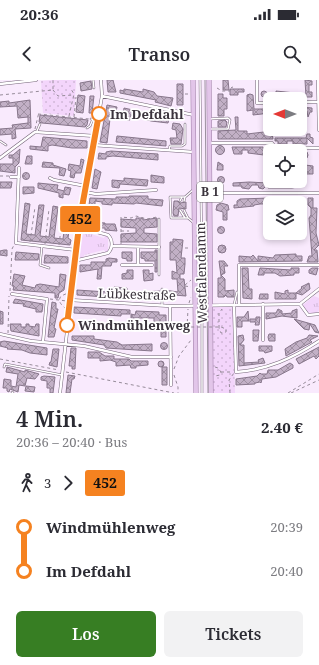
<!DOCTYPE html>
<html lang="de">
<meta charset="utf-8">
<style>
body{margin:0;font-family:"Noto Serif",serif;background:#f2f2f3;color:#2b2b33;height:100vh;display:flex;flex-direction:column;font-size:15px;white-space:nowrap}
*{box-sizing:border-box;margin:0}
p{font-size:13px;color:#7c7c81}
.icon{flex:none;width:22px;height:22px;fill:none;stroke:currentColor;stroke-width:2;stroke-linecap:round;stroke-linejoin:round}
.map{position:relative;height:313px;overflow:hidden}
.panel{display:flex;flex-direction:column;background:#fff;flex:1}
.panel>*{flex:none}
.badge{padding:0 8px;border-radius:3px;font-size:14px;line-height:26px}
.needle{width:26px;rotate:270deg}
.tools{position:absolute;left:263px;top:12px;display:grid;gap:8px}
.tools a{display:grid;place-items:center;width:44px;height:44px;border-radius:6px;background:#fff;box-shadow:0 2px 6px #0003;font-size:20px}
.map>.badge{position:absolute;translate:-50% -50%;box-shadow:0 0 0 2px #fff}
.legs{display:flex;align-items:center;gap:6px;height:44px;padding:0 16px;font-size:13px}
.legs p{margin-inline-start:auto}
.overview{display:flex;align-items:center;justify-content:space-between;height:68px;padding:0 16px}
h1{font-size:22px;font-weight:600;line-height:30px}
.cta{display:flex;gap:8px;margin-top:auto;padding:8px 16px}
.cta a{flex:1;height:46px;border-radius:6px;background:#377e23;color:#fff;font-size:16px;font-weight:600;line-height:46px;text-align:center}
.cta a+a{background:#f2f2f3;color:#2b2b33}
ul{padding:0 16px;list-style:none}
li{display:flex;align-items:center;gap:14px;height:44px;font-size:15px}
li i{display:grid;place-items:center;width:6px;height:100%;margin:0 5px;background:currentColor}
li i::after{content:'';width:10px;height:10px;margin:-5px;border:3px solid;border-radius:50%;background:#fff}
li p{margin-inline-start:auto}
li:first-child i{background:linear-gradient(#0000 50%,currentColor 0)}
li:last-child i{background:linear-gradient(currentColor 50%,#0000 0)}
.status{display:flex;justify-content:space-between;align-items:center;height:28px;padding:0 20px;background:#fff;direction:ltr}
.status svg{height:11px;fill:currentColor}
header{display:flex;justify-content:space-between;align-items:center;height:52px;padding:0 16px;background:#fff;font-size:18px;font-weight:600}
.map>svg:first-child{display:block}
.grass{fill:url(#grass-tufts)}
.park{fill:url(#park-dots)}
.building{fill:url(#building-cross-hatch);stroke:#87768b}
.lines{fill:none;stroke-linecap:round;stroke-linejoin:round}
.lane-casing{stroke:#746478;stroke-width:2.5}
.street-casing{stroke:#746478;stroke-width:3.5}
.primary-casing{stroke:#9b79a3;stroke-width:5}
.path{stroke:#968b99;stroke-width:1;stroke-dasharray:3 3;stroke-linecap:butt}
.lane{stroke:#fff;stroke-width:1.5}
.street{stroke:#fff;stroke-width:2.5}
.primary{stroke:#e2c5e9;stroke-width:4}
.tram{stroke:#9b909e;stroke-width:1}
.path-bridge{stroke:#968b99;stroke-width:1;stroke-dasharray:3 3;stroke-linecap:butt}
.line-1-casing{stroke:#fff;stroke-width:9}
.line-1{stroke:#f58220;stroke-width:6}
.stop-1-dot{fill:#fff;stroke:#f58220;stroke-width:2}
.labels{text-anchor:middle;stroke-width:3.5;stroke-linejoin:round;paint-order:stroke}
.shield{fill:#fff;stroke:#767177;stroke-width:1}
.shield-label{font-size:12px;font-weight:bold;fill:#3b343d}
.stop-label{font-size:13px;font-weight:bold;fill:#3b343d;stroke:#fff;text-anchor:start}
.street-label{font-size:13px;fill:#3b343d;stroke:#fff}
</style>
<div class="status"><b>20:36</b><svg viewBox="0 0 49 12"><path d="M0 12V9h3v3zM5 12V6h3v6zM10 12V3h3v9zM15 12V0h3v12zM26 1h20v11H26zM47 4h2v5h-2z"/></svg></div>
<header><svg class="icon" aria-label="back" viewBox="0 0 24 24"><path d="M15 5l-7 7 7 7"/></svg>Transo<svg class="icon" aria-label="search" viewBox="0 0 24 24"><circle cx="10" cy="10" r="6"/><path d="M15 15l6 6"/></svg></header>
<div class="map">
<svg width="319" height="313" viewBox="0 0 319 313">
<defs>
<pattern id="grass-tufts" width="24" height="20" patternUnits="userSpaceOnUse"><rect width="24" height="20" fill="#f3d5fb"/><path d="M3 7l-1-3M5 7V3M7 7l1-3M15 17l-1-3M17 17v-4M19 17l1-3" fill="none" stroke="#d1b7d8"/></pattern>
<pattern id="park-dots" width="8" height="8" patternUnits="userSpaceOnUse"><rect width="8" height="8" fill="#f3d5fb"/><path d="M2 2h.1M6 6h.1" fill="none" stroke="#d1b7d8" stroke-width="1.8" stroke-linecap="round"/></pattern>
<pattern id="building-cross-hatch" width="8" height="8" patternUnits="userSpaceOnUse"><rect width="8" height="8" fill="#c2b0c6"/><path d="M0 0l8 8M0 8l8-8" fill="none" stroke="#9f90a2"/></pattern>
</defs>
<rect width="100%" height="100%" fill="#f9eafd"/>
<path class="grass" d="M82 149 88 151V153L104 158 105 155 108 157V171L105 172 104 170 84 175V178H79Z
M314 216 319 218V231L314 234 307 232 303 225Z"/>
<path class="park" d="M53 0H76L74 36 43 33 41 1Z
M212 226H233L235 313H212Z"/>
<path class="building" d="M107 0H113L116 12H108Z
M223 0H228L229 10H223Z
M305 0 312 1V5H309V12H312V17H306Z
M91 1 92 9 81 11 80 3Z
M177 4H183V25H177Z
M124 9 143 12V9L154 12 157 16 173 18 171 26 155 22 156 20 120 13V10L124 11Z
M230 9H244V12H238V15H230Z
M261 14a3 3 0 1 1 6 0a3 3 0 1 1-6 0Z
M276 11 295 13V19L279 18V14H276Z
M218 14H223V18H227V29H224V36H218Z
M250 14 253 15 254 29H267V27H270V33L253 35V30L247 31V15Z
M78 15 85 16 83 33 76 32Z
M90 16H94L92 33H89Z
M30 20 31 48 15 49 16 58 12 59V54L0 55V49L13 48 12 45 28 43V37L18 38 17 26 0 27V22L9 21V23Z
M107 25 117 27 116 32 111 31 107 63 100 62Z
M300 27 312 28V32H310L308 37 307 31 300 34Z
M124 28 169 38 168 43 151 41 131 35 130 40H127L128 36 123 35Z
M40 35 88 40 87 45 85 47 42 43 39 42Z
M235 37H238V51H247V54L264 52H268V55L272 53 273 59H218V51L236 50Z
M225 40 227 42 226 47H218V41Z
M173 43 180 44 183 49 181 64H171L170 58H177L176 50 172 49Z
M307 54H310V57L313 58V64L307 58V64H293V61H287V64H278V61H275V58H306Z
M117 56 166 61V66L116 62Z
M43 57 87 61V68H72L52 65 48 66V71L30 69V66L41 67Z
M215.5 70a4.5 4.5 0 1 1 9 0a4.5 4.5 0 1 1-9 0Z
M232 67H263L264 75 248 73V70H242V74H234Z
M20 69 19 83 15 87V93L0 91V84H13V78H9V75H13Z
M111 71 158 74V80L113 76 106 77V79H98L99 73 106 74V72Z
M300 75a4 4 0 1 1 8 0a4 4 0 1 1-8 0Z
M27 76H32V84H25Z
M81 79 84 80 81 93H75L74 98 70 97 71 91 68 90 69 84 80 86Z
M43 82 53 83V85L66 89 64 96 59 95 60 88 42 87Z
M218 82 223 85V90H217Z
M305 85 313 86V94H304Z
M95 89 101 92 97 109 92 108Z
M22.5 96a3.5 3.5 0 1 1 7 0a3.5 3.5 0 1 1-7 0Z
M151 95 164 97V103L151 102Z
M217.5 100a3.5 3.5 0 1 1 7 0a3.5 3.5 0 1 1-7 0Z
M124 98 148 100 147 106 120 104 119 108 112 107V100L124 101Z
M300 99H303V106L292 108H268V104L263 109 259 108 258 105H252L249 109 242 108 241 106H233V103L249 102 268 103 292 101V103H298Z
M0 102H12L11 108H0Z
M38 103 58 105 57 109 64 111 65 107 71 108 69 115 63 114V118L59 117V113L38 108Z
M23 107H34V113L23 114Z
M129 116H148V119L163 120 162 126 136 123 134 124 112 123V125L102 124V122L95 121V126L89 125 90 118 116 119V117H129Z
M270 118 274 120 298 118V123L260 124 254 125V126L234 128V125H237V121L240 119Z
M308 118H313V128H317L316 153 319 165 314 170H317L318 182H307L309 176H312L309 138 311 135V128L308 125Z
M174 121H178L180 123 186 122V129L179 128 178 136H174L173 133Z
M25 123 30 124 26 154 35 155 39 125H44L40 156 49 157 53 126 58 127 54 158 63 159 67 128 72 129 68 158 71 160 70 165 21 160Z
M221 123 228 125 229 130H227V140H223V132L216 130 217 125Z
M136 138H143V140L157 138V147L144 148V153L157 154V162H121V154L136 153V148L121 147V139L136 140Z
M87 139 92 140V142L105 143V144H115L117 151 105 150V148H95L92 145H86Z
M217.5 150a3.5 3.5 0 1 1 7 0a3.5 3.5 0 1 1-7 0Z
M173 159 183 160 181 178H185V184L184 194H180V199H184L186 216 174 215V217H164V210L178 212 177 199H172V191L177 193 176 180H170V162H173Z
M218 169a4 4 0 1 1 8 0a4 4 0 1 1-8 0Z
M4 170H7V176L0 175V171Z
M155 170H157V192H155V181H145V179L141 178V172H155Z
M16 172 39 174 38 180H15Z
M122 172H132V181H127V179L122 178Z
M296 174V176H302V181L239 182V176L251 177 253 175 258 181V176L273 178 275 175Z
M45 175 68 177V183H44Z
M109 178 117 179V182H112L111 186H102L101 199H97L98 189 80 192V185H91V182H106V179Z
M219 181H224L228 186H224L225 193 221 195 225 199V211L234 210V217H227L226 215 224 217H218V198H221V196Z
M242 188H248L249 209H252V219L243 218Z
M260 188 291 190V188H299V193H294V195L280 196 275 193H264V195H258Z
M312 188H318L316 195 309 193V190Z
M127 190H133V199H122V194L127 193Z
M143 190H149V194L153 193V200L144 201Z
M14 194 25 196 22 205 35 208 36 205 40 204 59 207 60 194 66 195 64 210 59 213 58 218H55V213L13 210 14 206H12Z
M309 203 310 209 302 215 296 213V219H275V212L285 214V211L288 210V213H296L302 208 301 207Z
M114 207 127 208V213L160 211V217L127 218V214H114Z
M77 210 107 212 106 217 77 215Z
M268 214V219H259L260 214Z
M15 219 43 224 42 232H36V229L23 226 24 224 13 223Z
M52 222 56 223V229H58L55 243 54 248 56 249 54 257H48Z
M74 227 130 230V234H121V236L74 233Z
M278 229 282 231V234L292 233V231L297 229V238L282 236 266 239V233H276Z
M0 231 3 232V244H0Z
M136 231 159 232V235H166V257H161V242H154V238H131V234L135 235Z
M248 231 249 241H242V247H237V237H244Z
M256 237H260L259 245H255L256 242H250V239H256Z
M294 239 315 245 319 253 315 252 310 244 309 250 304 249Z
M10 244H21V247H26V244H29V246L35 247 36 244H39V256L11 251Z
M253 250H259L258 261H253Z
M269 254H275V261H269L268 257Z
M243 255 244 260 240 265H244V283L259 282 258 280 263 278 265 283 239 286 238 256Z
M309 255 318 256 310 260 312 262 286 276 285 269 296 262 307 258Z
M72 256H94V259L117 262 122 265 152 264V271L106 268 104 265 72 260Z
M4 261 47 268V275L30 273 22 270 7 269 8 268 0 266V262Z
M160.5 266a3.5 3.5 0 1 1 7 0a3.5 3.5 0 1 1-7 0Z
M259 266H272V271L265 273 264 271H259Z
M319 267V276L316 279 314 276 299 284 296 279Z
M71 268H76L75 289H72V286H69Z
M53 269H59L57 287 49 285 50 282H51Z
M88 272H99L105 276H114V279H129L131 281H148V285L136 286V288H131L130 285 116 286V282L110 280 100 281V278H88Z
M158 284a3 3 0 1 1 6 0a3 3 0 1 1-6 0Z
M290 283 293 285V288L276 297 262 299 261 303 260 302 255 303V304L236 305V299L257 296 260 293 261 294H267L268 290H278Z
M7 287 25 292V290L39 294 35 299 27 298 25 306 19 305 18 312 10 309 9 312 7 311V308H3L4 299 11 300V306L16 307 18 294 6 292Z
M162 287H167V305H162Z
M68 295 75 296 74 299H72L70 313H66Z
M44 296 55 297 53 313H50V308H47V301L41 300V297Z
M26 306 35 307 34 312 25 311Z"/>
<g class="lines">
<defs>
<path id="lane" d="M93 0 94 8
M200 0 202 218
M91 39 98 40
M209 39 228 38 230 40 228 49H211
M87 48 90 46 93 39
M37 51 40 44
M0 61 6 65
M169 70 170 66H182L185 64V44
M193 110 185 117H170L171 138H188L194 143
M180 121 182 117
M184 121 185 117
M180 130 185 138
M184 130 188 138
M159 139V195
M42 166 40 185 49 188
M162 209V225
M234 225 237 212
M202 233V313
M4 287 5 284 62 295
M12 312 13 313"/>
<path id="street" d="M257 0V23H270
M318 0 319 50
M0 4 36 0
M102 16 194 35
M300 22H319
M210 63H272L275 67 319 68
M93 65 194 72
M0 78 35 52 95 56
M19 88 16 163 76 170
M11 97H19
M50 98 54 100 86 106
M85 112 96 114 156 110
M210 113H319
M112 166 159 167
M74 181 108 173C113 168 113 160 108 155L79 147
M122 185H138V167
M138 185H152
M12 214 47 219 43 262
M70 220 170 226 300 224
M263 224V260
M300 224 308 235 319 234
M300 224 319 209
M234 225 236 292C267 290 293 278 319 261
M239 225V185H319
M170 226 171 305
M0 254 31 261 84 266 132 277H171
M60 313 79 147 102 16 101 0"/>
<path id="primary" d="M193 0 196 313
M209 0 211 313"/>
</defs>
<use href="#lane" class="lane-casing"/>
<use href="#street" class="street-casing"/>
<use href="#primary" class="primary-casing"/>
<path class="path" d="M217 8 222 11H230V8L233 7
M53 10 58 16 73 15
M185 14H189
M0 15 53 10V0
M38 34 89 39
M69 36 74 14 71 9
M74 37 76 17
M35 49 39 32
M0 96H9
M121 151H129
M30 162 35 127
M45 164 49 129
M121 164V137L131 138 136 136 147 139 157 137
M59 165 63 132
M185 168H190
M185 205 191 200
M185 206 191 207
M10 211 12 169 14 165
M50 219 67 221
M189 223 191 217
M66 229C62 225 57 222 61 216L68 213
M187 248 188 229
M219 248V233L222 229
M8 253 9 216
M0 279 59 290
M215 287 218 288 221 292 220 295 215 296
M174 289 179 276 191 260
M66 292 174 313
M221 292H233
M174 295 178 307V313
M230 313 229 300 234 293
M288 313 319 294
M291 313 319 300"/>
<use href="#lane" class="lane"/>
<use href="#street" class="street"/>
<use href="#primary" class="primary"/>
<path class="tram" d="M205 0 208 313"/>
<path class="path-bridge" d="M187 248 186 253 181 252V250L183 247H221L226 249V252L221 253 219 248"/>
</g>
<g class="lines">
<defs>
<path id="line-1" d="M67 245 80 138 99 34"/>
</defs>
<use href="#line-1" class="line-1-casing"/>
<use href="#line-1" class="line-1"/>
</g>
<g class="stop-1-dot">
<circle cx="99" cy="34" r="7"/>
<circle cx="67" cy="245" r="7"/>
</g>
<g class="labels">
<rect class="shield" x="197" y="102" width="26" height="20" rx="3"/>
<g class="shield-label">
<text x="210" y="116">B 1</text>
</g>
<g class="stop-label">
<text x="110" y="39">Im Defdahl</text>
<text x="78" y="250">Windmühlenweg</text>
</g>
<g class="street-label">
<text transform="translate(201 193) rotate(-91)" y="5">Westfalendamm</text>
<text transform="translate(137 214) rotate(2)" y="5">Lübkestraße</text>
</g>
</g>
</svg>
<div class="tools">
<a><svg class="needle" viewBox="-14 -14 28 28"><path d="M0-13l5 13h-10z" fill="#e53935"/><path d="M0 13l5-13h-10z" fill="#7c7c81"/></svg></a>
<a><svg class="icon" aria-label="locate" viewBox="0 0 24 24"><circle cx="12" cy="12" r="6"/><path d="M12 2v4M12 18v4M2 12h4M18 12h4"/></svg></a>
<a><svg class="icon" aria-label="layers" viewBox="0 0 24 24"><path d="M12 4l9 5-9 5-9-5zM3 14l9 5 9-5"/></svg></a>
</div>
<b class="badge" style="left:80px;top:139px;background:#f58220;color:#111">452</b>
</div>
<section class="panel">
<div class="overview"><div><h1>4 Min.</h1><p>20:36 – 20:40 · Bus</p></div><b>2.40 €</b></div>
<div class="legs"><svg class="icon" aria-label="walk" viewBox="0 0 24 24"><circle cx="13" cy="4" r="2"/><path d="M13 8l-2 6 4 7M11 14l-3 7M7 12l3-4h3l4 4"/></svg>3<svg class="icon" aria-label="forward" viewBox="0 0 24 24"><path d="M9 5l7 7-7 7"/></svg><b class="badge" style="background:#f58220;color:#111">452</b></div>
<ul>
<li><i style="color:#f58220"></i><b>Windmühlenweg</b><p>20:39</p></li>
<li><i style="color:#f58220"></i><b>Im Defdahl</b><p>20:40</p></li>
</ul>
<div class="cta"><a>Los</a><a>Tickets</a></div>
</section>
